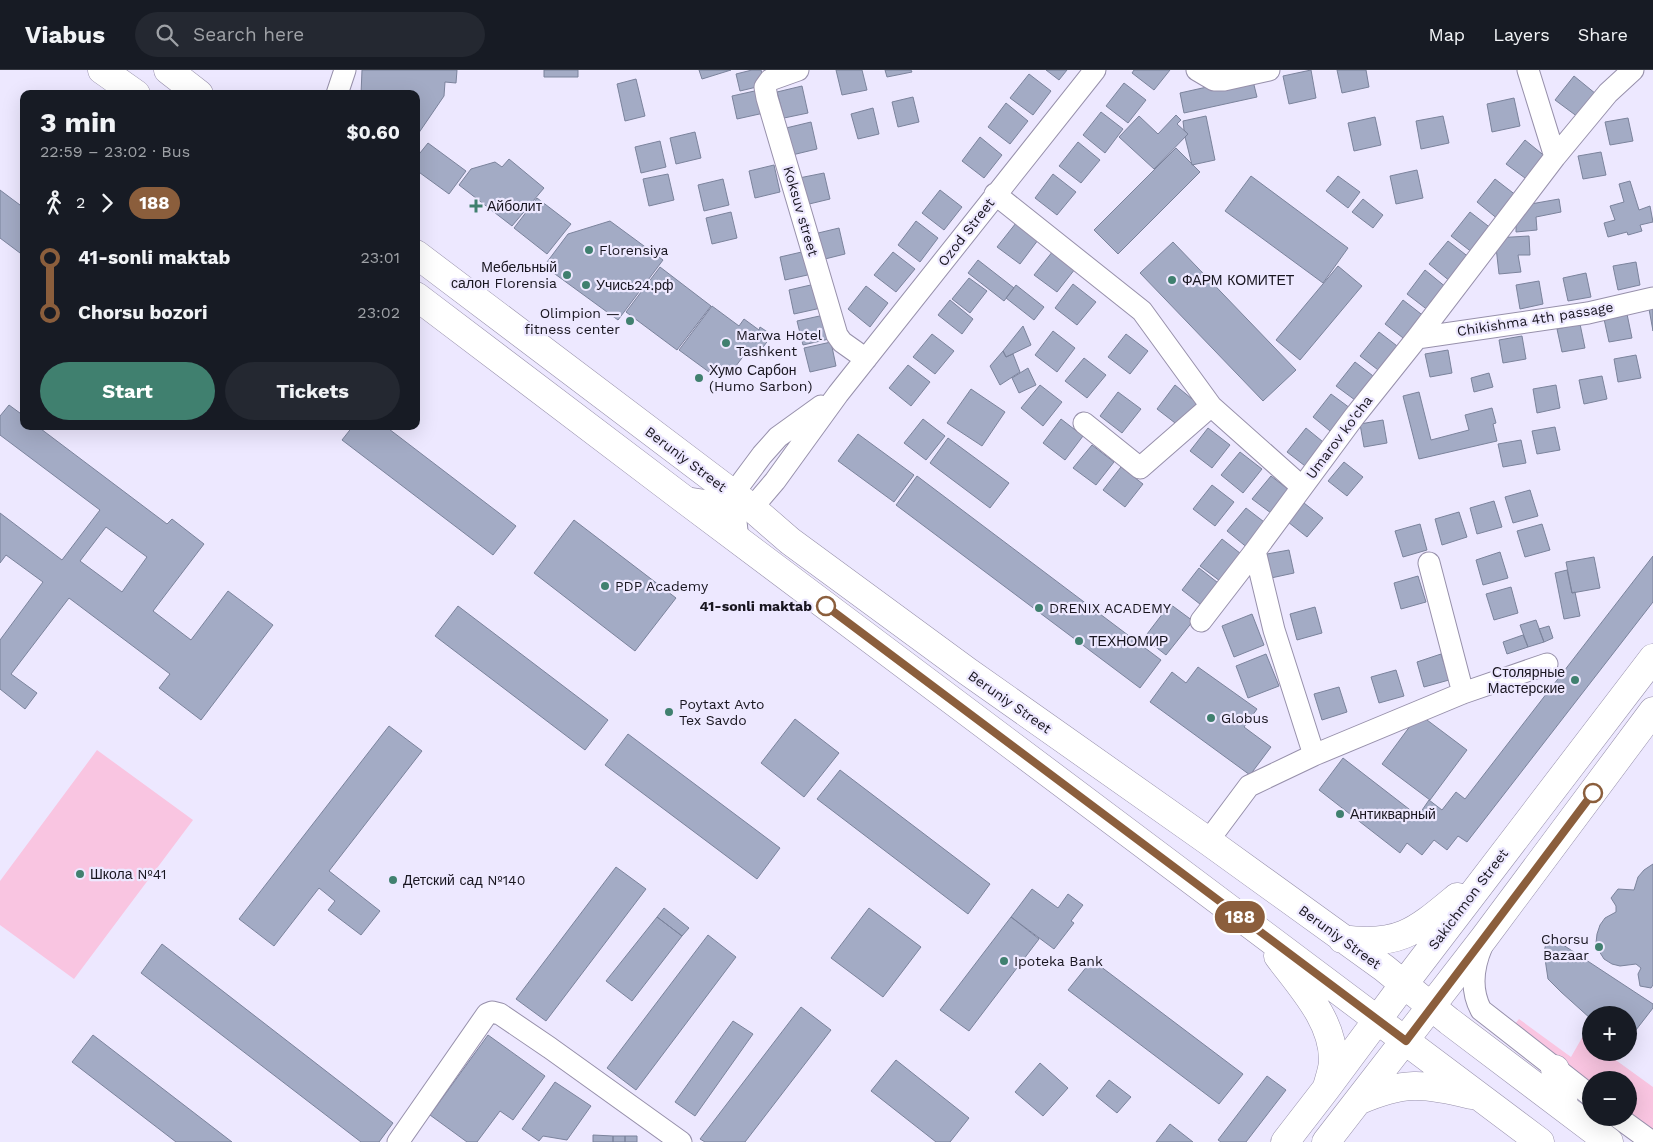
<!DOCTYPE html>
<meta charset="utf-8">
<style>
body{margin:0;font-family:"Work Sans",sans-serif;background:#242831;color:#f1f3f6;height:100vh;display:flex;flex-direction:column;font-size:19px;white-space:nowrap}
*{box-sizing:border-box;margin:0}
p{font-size:16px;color:#9ea1a6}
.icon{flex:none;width:28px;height:28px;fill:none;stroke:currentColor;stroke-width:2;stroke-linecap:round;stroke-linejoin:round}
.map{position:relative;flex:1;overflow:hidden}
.side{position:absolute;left:20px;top:20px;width:400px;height:340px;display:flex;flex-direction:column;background:#171b24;border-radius:10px;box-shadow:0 5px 20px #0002}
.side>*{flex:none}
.badge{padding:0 10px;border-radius:16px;font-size:18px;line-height:32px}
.tools{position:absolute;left:1582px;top:936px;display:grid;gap:10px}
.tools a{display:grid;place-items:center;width:55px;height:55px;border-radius:50%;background:#171b24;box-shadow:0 5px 20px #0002;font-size:25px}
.map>.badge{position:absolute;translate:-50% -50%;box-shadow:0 0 0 2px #fff}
.legs{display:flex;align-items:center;gap:8px;height:55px;padding:0 20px;font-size:16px}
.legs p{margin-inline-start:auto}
.headline{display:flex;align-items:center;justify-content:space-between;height:85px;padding:0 20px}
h1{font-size:28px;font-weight:700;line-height:38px}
.cta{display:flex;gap:10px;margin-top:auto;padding:10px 20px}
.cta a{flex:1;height:58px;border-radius:30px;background:#40806f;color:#fff;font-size:20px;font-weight:700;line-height:58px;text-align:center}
.cta a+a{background:#242831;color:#f1f3f6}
ul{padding:0 20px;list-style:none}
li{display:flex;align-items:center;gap:18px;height:55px;font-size:19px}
li i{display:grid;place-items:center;width:8px;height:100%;margin:0 6px;background:currentColor}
li i::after{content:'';width:12px;height:12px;margin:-6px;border:4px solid;border-radius:50%;background:#171b24}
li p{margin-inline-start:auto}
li:first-child i{background:linear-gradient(#0000 50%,currentColor 0)}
li:last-child i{background:linear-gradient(currentColor 50%,#0000 0)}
header{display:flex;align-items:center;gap:30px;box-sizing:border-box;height:70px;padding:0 25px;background:#171b24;border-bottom:1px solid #363941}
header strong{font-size:24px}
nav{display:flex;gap:28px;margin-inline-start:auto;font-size:18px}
.search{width:350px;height:45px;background:#242831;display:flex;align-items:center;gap:12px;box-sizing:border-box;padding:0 18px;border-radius:28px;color:#9ea1a6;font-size:19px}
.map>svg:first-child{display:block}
.green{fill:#f9c5e1}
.building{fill:#a3abc5;stroke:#7b839c;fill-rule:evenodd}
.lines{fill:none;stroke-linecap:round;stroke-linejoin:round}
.minor-casing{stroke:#9790ab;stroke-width:23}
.major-casing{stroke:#9790ab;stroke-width:29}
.minor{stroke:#fff;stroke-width:21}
.major{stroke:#fff;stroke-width:28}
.line-1-casing{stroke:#fff;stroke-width:11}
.line-1{stroke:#8b5e3c;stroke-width:8}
.poi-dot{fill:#40806f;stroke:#ede8ff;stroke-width:2}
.stop-1-dot{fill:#fff;stroke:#8b5e3c;stroke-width:2.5}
.labels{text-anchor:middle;stroke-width:4.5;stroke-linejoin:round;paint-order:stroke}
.poi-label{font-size:14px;fill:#18151f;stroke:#ede8ff;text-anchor:start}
.street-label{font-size:14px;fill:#18151f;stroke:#ede8ff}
.stop-label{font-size:14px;font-weight:bold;fill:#18151f;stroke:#ede8ff;text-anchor:end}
</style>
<header>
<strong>Viabus</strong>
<div class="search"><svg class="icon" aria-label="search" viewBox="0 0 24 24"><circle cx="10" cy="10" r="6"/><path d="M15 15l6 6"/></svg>Search here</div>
<nav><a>Map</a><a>Layers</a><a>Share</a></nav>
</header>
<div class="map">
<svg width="1653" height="1072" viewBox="0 0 1653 1072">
<rect width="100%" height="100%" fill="#ede8ff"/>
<path class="green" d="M97 680 193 750 74 909 0 855V811Z
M1519 949 1571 987 1583 966 1591 972V982L1606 983 1653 1017V1060L1629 1042V1010H1591V1013L1514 955Z"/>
<path class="building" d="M362 0H457L456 13 445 12 444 26 416 67V24H361Z
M544 0H578V7H544Z
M699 0H731L702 9Z
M752 0H761L765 15 740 21 736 4Z
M836 0H862L867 20 842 25Z
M885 0H911L912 2 887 7Z
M1046 0H1067L1059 10Z
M1134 0H1170L1154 20 1132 3Z
M1311 0 1316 28 1289 34 1283 6Z
M1337 0H1366L1369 17 1342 23Z
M1029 4 1051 21 1033 45 1010 28Z
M1574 6 1596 24 1578 47 1555 30Z
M1252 7 1257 27 1184 43 1180 23Z
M636 9 645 46 625 51 617 14Z
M1124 13 1146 30 1128 53 1106 36Z
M802 16 808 43 784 48 777 22Z
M759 20 764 43 737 49 732 26Z
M913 27 919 52 898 57 892 32Z
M1514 28 1520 56 1492 62 1487 34Z
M1006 33 1028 51 1010 74 988 57Z
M873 38 879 64 858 69 851 44Z
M1101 42 1123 59 1105 83 1083 65Z
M1176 45 1181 50 1177 54 1188 64 1154 99 1119 67 1139 46 1158 64Z
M1206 46 1215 90 1192 95 1185 67 1188 64 1184 60 1183 51Z
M1443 46 1449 73 1421 79 1416 51Z
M1375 47 1381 75 1354 81 1348 53Z
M1628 48 1633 71 1610 75 1605 52Z
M811 52 817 79 792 85 786 58Z
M695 62 701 88 676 94 670 68Z
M980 67 1002 85 984 108 962 91Z
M1525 70 1547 88 1529 111 1506 94Z
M660 71 666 97 641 103 635 77Z
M1078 72 1100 90 1081 113 1059 96Z
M428 73 466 101 449 124 416 100V88Z
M1176 78 1200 102 1118 184 1094 160Z
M1601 82 1606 105 1583 109 1578 86Z
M509 89 544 118 512 156 459 115 471 99 495 92 502 97Z
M774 95 780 122 755 128 749 101Z
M1417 100 1423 128 1396 134 1390 106Z
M824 103 830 129 805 135 799 108Z
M668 104 674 130 649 136 643 109Z
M1053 104 1076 122 1057 145 1035 128Z
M1251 106 1348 178 1323 213 1225 141Z
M1338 106 1360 122 1348 138 1326 121Z
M723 109 729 135 704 141 698 115Z
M1495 109 1517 126 1499 150 1477 132Z
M1630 111 1639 140 1650 136 1653 152 1640 155 1642 161 1628 165 1627 162 1608 167 1604 153 1615 150 1610 136 1624 132 1619 114Z
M0 120 24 138V186L0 168Z
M940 120 962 137 944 160 922 143Z
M537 128 571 154 547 184 514 158Z
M1363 129 1383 145 1373 158 1352 142Z
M1559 129 1561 142 1536 147 1537 160 1516 162V145L1525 135Z
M731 142 737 168 712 174 706 148Z
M1470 142 1492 159 1473 183 1451 166Z
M610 151 663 190 618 250 544 196 568 164Z
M916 151 938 168 920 192 898 175Z
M1016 153 1038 170 1020 194 997 177Z
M839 158 845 184 821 190 814 164Z
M1529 166 1530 185H1518L1521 202 1499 204 1495 168Z
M1448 171 1470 188 1451 212 1429 194Z
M1173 172 1296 300 1263 331 1140 203Z
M806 181 812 204 785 210 780 187Z
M1053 181 1075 199 1057 222 1034 205Z
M893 182 915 199 896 222 874 205Z
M978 190 1014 218 1004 231 968 203Z
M1636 192 1640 215 1618 220 1613 196Z
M1338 196 1362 216 1300 290 1276 270Z
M660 197 711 236 677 280 626 242Z
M1425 200 1447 218 1429 241 1407 224Z
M1586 203 1591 227 1568 231 1563 208Z
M969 208 987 221 970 243 952 229Z
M1539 211 1543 234 1520 239 1516 215Z
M815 214 821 238 794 244 789 220Z
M1073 214 1096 232 1077 255 1055 238Z
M1016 215 1044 237 1034 250 1006 228Z
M866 216 888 233 870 257 848 239Z
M950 230 973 249 962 264 938 245Z
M1403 230 1425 247 1407 271 1385 254Z
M712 236 739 256 744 249 759 260 760 257 772 265 755 288 747 281 733 300 721 306 709 302 679 280Z
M1649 239H1653V261Z
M1627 244 1632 268 1609 272 1604 249Z
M824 245 829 269 803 275 797 251Z
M1580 254 1585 278 1562 282 1557 259Z
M1023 256 1031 275 1006 287 1003 281Z
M1053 261 1075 278 1057 302 1035 285Z
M1379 262 1401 279 1382 303 1360 286Z
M932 264 954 281 935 304 913 287Z
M1126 264 1148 281 1130 304 1108 287Z
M1522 266 1526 289 1503 293 1499 270Z
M831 272 836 296 810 302 804 278Z
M1448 280 1452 303 1430 307 1425 284Z
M1003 281 1006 287 1013 284 1020 302 1000 315 990 296Z
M1636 285 1641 308 1618 312 1614 289Z
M1084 288 1106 305 1087 328 1065 311Z
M1355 292 1377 309 1359 333 1336 316Z
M908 295 930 312 911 336 889 318Z
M1028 298 1036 315 1019 323 1012 308Z
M1489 303 1493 317 1474 322 1471 308Z
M1602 306 1607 329 1584 334 1579 310Z
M1040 315 1062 332 1043 356 1021 338Z
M1175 315 1197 333 1179 356 1157 339Z
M1556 315 1560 338 1537 343 1533 319Z
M971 319 1005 342 982 376 947 353Z
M1118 322 1141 339 1122 363 1100 346Z
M1419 322 1431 370 1469 360 1465 345 1492 338 1496 353 1493 354 1497 371 1419 389 1403 326Z
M1331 324 1354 341 1335 365 1313 347Z
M9 335 24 346V356H37L167 454 172 449 204 474 153 541 191 570 228 521 273 555 201 650 159 618 170 604 69 528 11 604 37 623 25 639 0 619V570L43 512 6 485 0 493V443L62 490 100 440 0 365V346ZM106 457 147 487 122 522 80 491Z
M923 349 945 366 926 390 904 373Z
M1061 349 1083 366 1065 390 1043 373Z
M1383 350 1387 373 1364 377 1360 354Z
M353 356H385L516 456 493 485 342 370Z
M1555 357 1560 380 1537 384 1532 361Z
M1208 358 1230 375 1212 398 1190 381Z
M1306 358 1328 376 1309 399 1287 382Z
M858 364 914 405 894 432 838 391Z
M948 368 1009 413 990 438 930 393Z
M1521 370 1526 393 1503 397 1498 374Z
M1092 375 1114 392 1096 415 1073 398Z
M1240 382 1262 399 1243 423 1221 405Z
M1344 392 1363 407 1347 426 1328 411Z
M1121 397 1143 414 1125 437 1103 420Z
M917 406 1161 590 1140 618 896 435Z
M1271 406 1293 423 1275 446 1252 429Z
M1212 415 1234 432 1215 456 1193 439Z
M1530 420 1538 446 1513 453 1505 427Z
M1494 431 1502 457 1477 464 1470 438Z
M1304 433 1323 448 1307 467 1288 452Z
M1246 438 1268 455 1249 479 1227 461Z
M1459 442 1467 467 1442 475 1435 449Z
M574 450 676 528 635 581 534 503Z
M1420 454 1427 480 1403 487 1395 461Z
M1542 454 1550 480 1525 487 1517 461Z
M1222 469 1245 487 1224 514 1200 496Z
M1289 480 1294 503 1271 508 1267 484Z
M1500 482 1508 508 1483 515 1476 490Z
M1653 486V532L1467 772 1458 766 1447 780 1434 770 1422 785 1407 773 1400 783 1319 720 1343 688 1418 746 1429 730 1442 740 1456 722 1465 729Z
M1594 487 1600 518 1572 523 1566 492Z
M1199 498 1222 516 1205 538 1182 520Z
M1567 500 1572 523 1575 522 1580 546 1564 549 1555 503Z
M1418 506 1426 532 1401 539 1394 513Z
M1511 517 1518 543 1494 550 1486 524Z
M1170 534 1193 551 1166 585 1144 568Z
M458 536 608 650 585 680 435 566Z
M1315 537 1322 563 1297 570 1290 544Z
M1252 544 1264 575 1234 587 1222 556Z
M1536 550 1544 572 1528 577 1520 555Z
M1549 556 1553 568 1544 572 1539 559Z
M1523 565 1528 577 1507 584 1503 572Z
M1266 584 1279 616 1248 628 1236 596Z
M1441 584 1449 610 1424 617 1417 592Z
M1198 597 1257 639 1244 657 1271 677 1250 705 1150 632 1172 602 1186 613Z
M1396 600 1404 626 1379 633 1371 607Z
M1339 617 1347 642 1322 650 1314 624Z
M1419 644 1467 680 1430 730 1382 694Z
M795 649 839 683 804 727 761 693Z
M389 656 422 681 329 801 380 841 361 865 328 840 335 831 319 818 274 876 239 849Z
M628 664 780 778 757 809 605 695Z
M840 700 990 814 968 844 817 729Z
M1653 794V915L1651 918 1640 916 1638 904 1641 898 1636 894 1620 896 1612 894 1604 889 1599 881 1596 873 1597 864 1600 855 1605 848 1616 842V836L1611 828 1618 819 1634 820 1638 807 1644 800Z
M616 797 646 819 546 951 516 929Z
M1032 819 1058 838 1068 824 1083 835 1071 851 1074 853 1054 879 1011 847Z
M664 838 689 858 682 866 657 847Z
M869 838 921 877 883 927 831 888Z
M657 847 682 866 632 931 606 911Z
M1011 847 1039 869 969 961 940 940Z
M708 865 736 887 636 1020 607 998Z
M1548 865 1653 934V938L1629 969V945H1591V949L1561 922 1548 909 1544 882Z
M162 874 393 1053 379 1072H361L141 903Z
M1092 890 1243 1004 1219 1034 1068 920Z
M801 937 831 960 745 1072H705L700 1069Z
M733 951 753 964 695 1046 675 1032Z
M93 965 232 1072H176L72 992Z
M488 965 545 1006 513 1050 500 1041 477 1072H467L430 1045Z
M896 990 969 1048 950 1072H936L871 1021Z
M1040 993 1068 1018 1043 1046 1015 1022Z
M1267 1006 1286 1020 1246 1072H1221L1218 1070Z
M1109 1010 1131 1027 1117 1043 1096 1026Z
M555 1012 591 1036 567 1070 543 1066 539 1071 522 1059Z
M1170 1054 1193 1072H1156Z
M593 1065 613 1066V1072H593Z
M613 1066H625V1072H613Z
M625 1066H637V1072H625Z"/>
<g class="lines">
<defs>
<path id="minor" d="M798 0 770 10 765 17 767 28 837 265 842 272 866 289
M1197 0 1214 10H1224L1269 0
M1528 0 1555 87
M337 24 345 0
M995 124 1142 241 1211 336
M1417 268 1588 243 1653 228
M1084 353 1140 398 1211 336 1302 417
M681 427 752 438 775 411 838 324 1095 0
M738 470 733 424 762 385 778 367 821 336
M1255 481 1274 560 1314 685
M1429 493 1463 623
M1201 551 1255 481 1354 347 1417 268 1555 87 1608 23 1633 0
M1208 771 1249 716 1314 685 1463 623 1547 594
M1482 876C1473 897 1470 919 1481 940L1591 1026
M1619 1048 1652 1072
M398 1072 487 944 492 942 500 944 550 978 681 1072"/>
<path id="major" d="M102 0 136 24
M168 0 199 24
M416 184 752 438 790 471 967 601 1208 771 1384 898 1449 951 1609 1072
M416 226 681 427 1540 1072
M1342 869C1399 877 1416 861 1457 827
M1278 886C1301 917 1333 950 1333 990 1333 999 1329 1009 1327 1017
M1555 999 1565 1038
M1358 1031C1403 1011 1424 1013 1471 1025
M1285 1072 1326 1019 1404 914 1653 588
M1326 1072 1484 868 1653 641"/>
</defs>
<use href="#minor" class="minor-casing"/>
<use href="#major" class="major-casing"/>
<use href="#minor" class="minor"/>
<use href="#major" class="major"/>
</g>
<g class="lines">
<defs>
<path id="line-1" d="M826 536 1406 971 1484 868 1593 723"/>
</defs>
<use href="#line-1" class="line-1-casing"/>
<use href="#line-1" class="line-1"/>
</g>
<g class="poi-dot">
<path d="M473.5 128.5h5v5h5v5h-5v5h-5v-5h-5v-5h5z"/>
<circle cx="589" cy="180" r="5"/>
<circle cx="567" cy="205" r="5"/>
<circle cx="1172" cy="210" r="5"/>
<circle cx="586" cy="215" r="5"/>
<circle cx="630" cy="251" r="5"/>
<circle cx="726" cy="273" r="5"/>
<circle cx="699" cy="308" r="5"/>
<circle cx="605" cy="516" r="5"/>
<circle cx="1039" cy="538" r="5"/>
<circle cx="1079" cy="571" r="5"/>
<circle cx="1575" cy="610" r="5"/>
<circle cx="669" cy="642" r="5"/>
<circle cx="1211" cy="648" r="5"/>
<circle cx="1340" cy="744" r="5"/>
<circle cx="80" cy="804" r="5"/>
<circle cx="393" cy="810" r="5"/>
<circle cx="1599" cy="877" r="5"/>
<circle cx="1004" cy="891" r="5"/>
</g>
<g class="stop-1-dot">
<circle cx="826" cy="536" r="9"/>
<circle cx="1593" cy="723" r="9"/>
</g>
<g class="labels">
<g class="poi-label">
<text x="487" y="141">Айболит</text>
<text x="599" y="185">Florensiya</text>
<text x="557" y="202" text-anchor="end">Мебельный<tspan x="557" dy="16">салон Florensia</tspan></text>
<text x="1182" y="215">ФАРМ КОМИТЕТ</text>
<text x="596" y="220">Учись24.рф</text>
<text x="620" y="248" text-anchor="end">Olimpion —<tspan x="620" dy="16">fitness center</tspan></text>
<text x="736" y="270">Marwa Hotel<tspan x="736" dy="16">Tashkent</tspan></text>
<text x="709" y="305">Хумо Сарбон<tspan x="709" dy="16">(Humo Sarbon)</tspan></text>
<text x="615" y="521">PDP Academy</text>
<text x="1049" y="543">DRENIX ACADEMY</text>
<text x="1089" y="576">ТЕХНОМИР</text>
<text x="1565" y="607" text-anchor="end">Столярные<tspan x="1565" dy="16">Мастерские</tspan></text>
<text x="679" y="639">Poytaxt Avto<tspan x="679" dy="16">Tex Savdo</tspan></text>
<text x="1221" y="653">Globus</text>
<text x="1350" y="749">Антикварный</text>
<text x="90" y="809">Школа №41</text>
<text x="403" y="815">Детский сад №140</text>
<text x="1589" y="874" text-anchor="end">Chorsu<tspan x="1589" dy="16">Bazaar</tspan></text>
<text x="1014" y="896">Ipoteka Bank</text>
</g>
<g class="street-label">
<text transform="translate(801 141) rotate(74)" y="5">Koksuv street</text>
<text transform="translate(966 162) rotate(-52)" y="5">Ozod Street</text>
<text transform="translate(1535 249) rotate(-9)" y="5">Chikishma 4th passage</text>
<text transform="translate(1339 367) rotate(-53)" y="5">Umarov ko'cha</text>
<text transform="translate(686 389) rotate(37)" y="5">Beruniy Street</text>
<text transform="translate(1010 632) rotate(35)" y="5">Beruniy Street</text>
<text transform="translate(1468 829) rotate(-53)" y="5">Sakichmon Street</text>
<text transform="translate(1340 867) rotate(36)" y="5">Beruniy Street</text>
</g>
<g class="stop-label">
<text x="812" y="541">41-sonli maktab</text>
</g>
</g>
</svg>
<div class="tools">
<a>+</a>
<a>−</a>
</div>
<b class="badge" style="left:1240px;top:847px;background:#8b5e3c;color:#fff">188</b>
<section class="side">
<div class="headline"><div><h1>3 min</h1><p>22:59 – 23:02 · Bus</p></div><b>$0.60</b></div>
<div class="legs"><svg class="icon" aria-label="walk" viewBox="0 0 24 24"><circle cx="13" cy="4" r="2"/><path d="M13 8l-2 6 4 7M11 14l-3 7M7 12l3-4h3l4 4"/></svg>2<svg class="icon" aria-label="forward" viewBox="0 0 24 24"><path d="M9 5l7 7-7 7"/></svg><b class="badge" style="background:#8b5e3c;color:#fff">188</b></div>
<ul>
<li><i style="color:#8b5e3c"></i><b>41-sonli maktab</b><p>23:01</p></li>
<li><i style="color:#8b5e3c"></i><b>Chorsu bozori</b><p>23:02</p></li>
</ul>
<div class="cta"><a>Start</a><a>Tickets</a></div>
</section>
</div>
